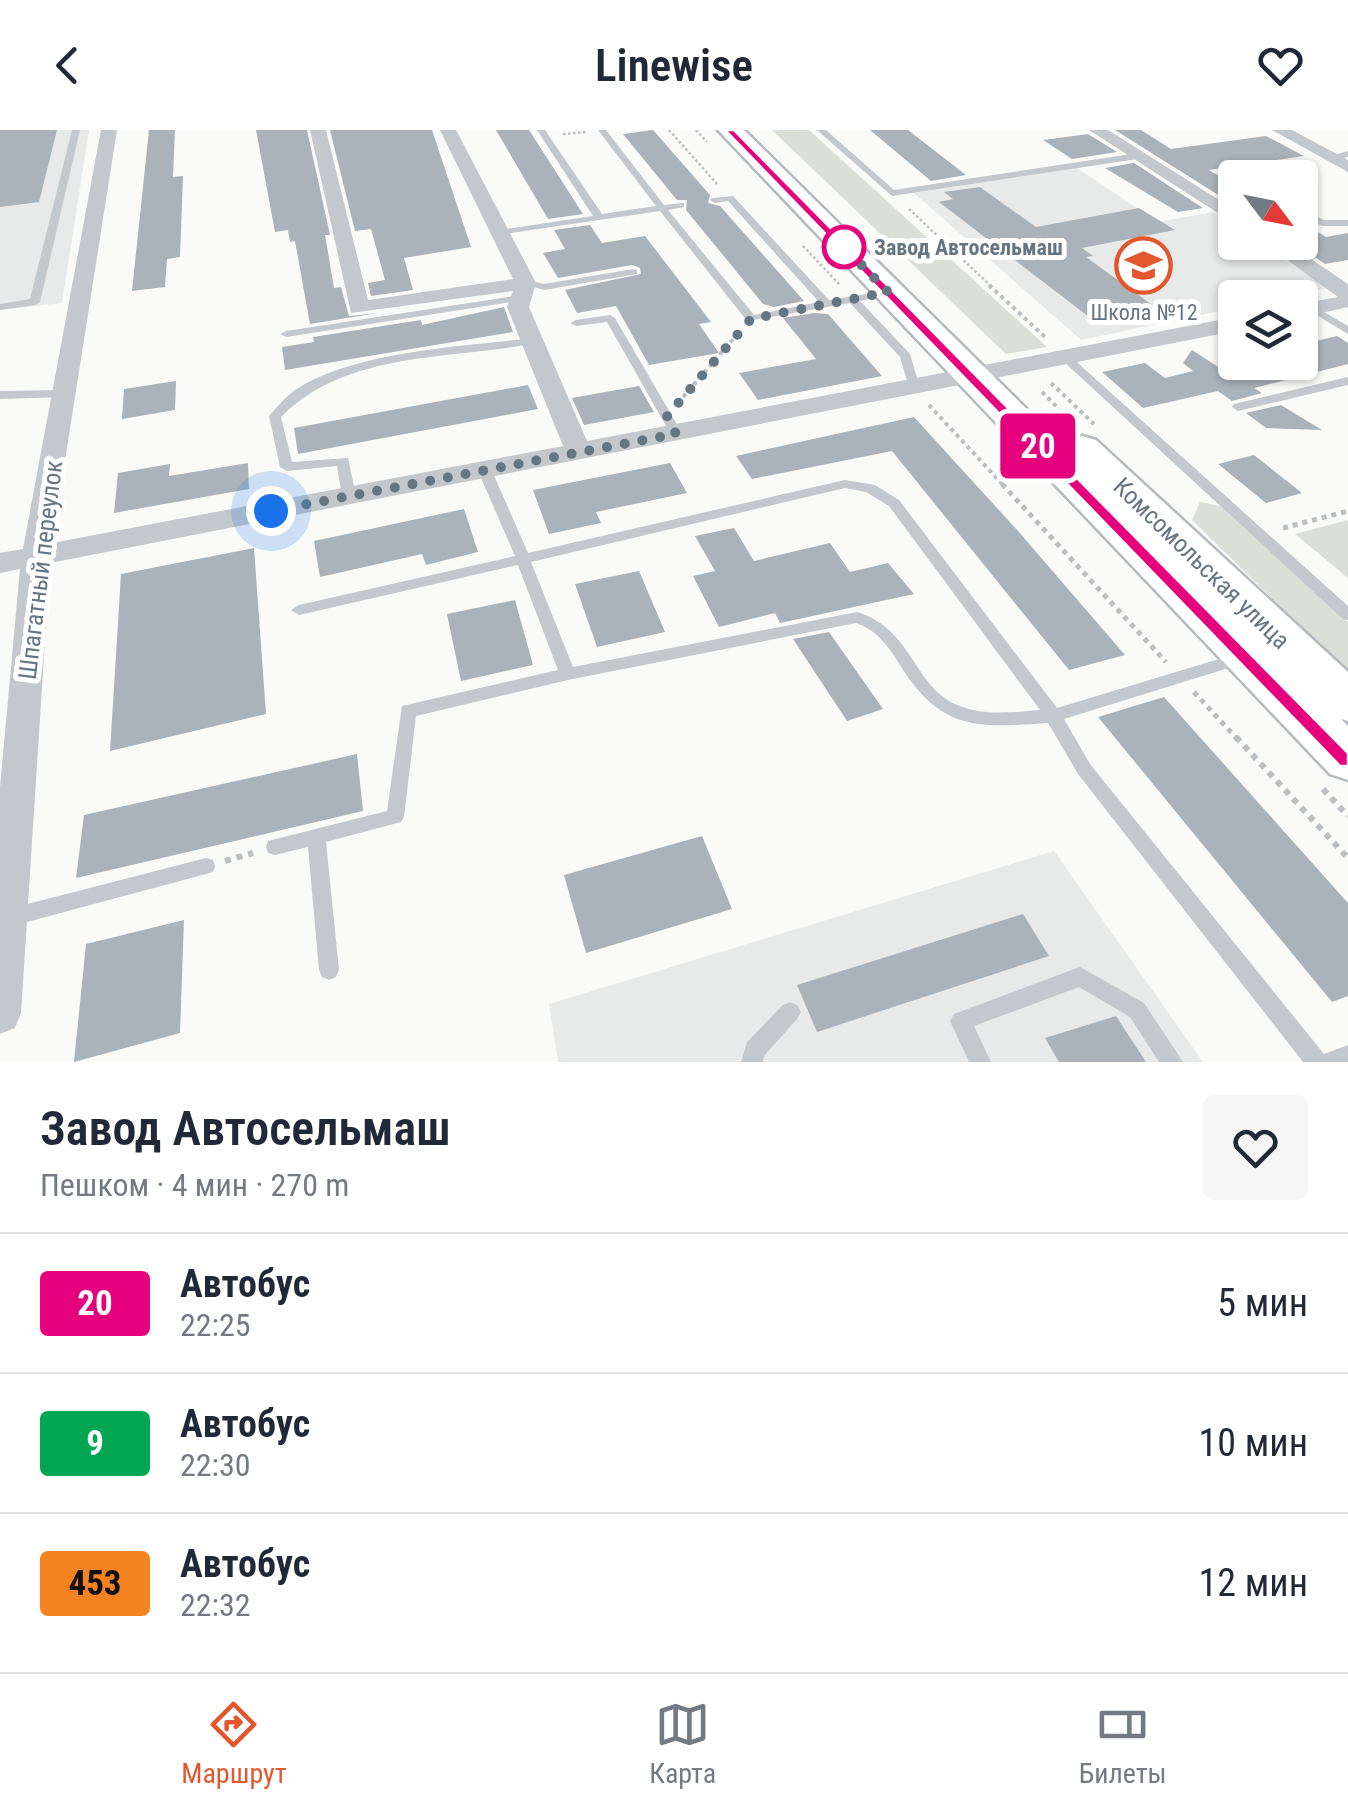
<!DOCTYPE html>
<html lang="ru">
<meta charset="utf-8">
<style>
body{margin:0;font-family:"Roboto Condensed",sans-serif;background:#f6f6f7;color:#1f2937;height:100vh;display:flex;flex-direction:column;font-size:38px;white-space:nowrap}
*{box-sizing:border-box;margin:0}
p{font-size:32px;color:#747a83}
.icon{flex:none;width:55px;height:55px;fill:none;stroke:currentColor;stroke-width:2;stroke-linecap:round;stroke-linejoin:round}
.map{position:relative;height:932px;overflow:hidden}
.side{display:flex;flex-direction:column;background:#fff;flex:1}
.side>*{flex:none}
.badge{padding:0 20px;border-radius:8px;font-size:35px;line-height:65px}
.needle{width:65px;rotate:122deg}
.fabs{position:absolute;left:1218px;top:30px;display:grid;gap:20px}
.fabs a{display:grid;place-items:center;width:100px;height:100px;border-radius:10px;background:#fff;box-shadow:0 2px 8px #0004;font-size:50px}
.you{position:absolute;width:50px;height:50px;margin:-25px;border:8px solid #fff;border-radius:50%;background:#1a73e8;box-shadow:0 0 0 15px #1a73e833}
.map>.badge{position:absolute;translate:-50% -50%;box-shadow:0 0 0 5px #fff}
.round{display:grid;place-items:center;flex:none;width:105px;height:105px;border-radius:10px;background:#f6f6f7}
.headline{display:flex;align-items:center;justify-content:space-between;height:170px;padding:0 40px}
h1{font-size:48px;font-weight:600;line-height:75px}
ul{padding:0;list-style:none}
li{display:flex;align-items:center;gap:30px;height:140px;padding:0 40px;border-top:2px solid #e0e1e3}
li div{flex:1}
li b{display:block;font-size:38px}
li em{font-style:normal}
li .badge{min-width:110px;font-weight:700;text-align:center}
header{display:flex;justify-content:space-between;align-items:center;height:130px;padding:0 40px;background:#fff;font-size:45px;font-weight:600}
.tabs{display:flex;justify-content:space-around;align-items:center;height:140px;border-top:2px solid #e0e1e3;background:#fff;font-size:28px;color:#747a83}
.tabs a{display:grid;justify-items:center;gap:5px}
.tabs .active{color:#e4572e}
.map>svg:first-child{display:block}
.built{fill:#e8e9e9}
.green{fill:#dadfd7}
.building{fill:#aab3b9}
.lines{fill:none;stroke-linecap:round;stroke-linejoin:round}
.primary-casing{stroke:#b5babe;stroke-width:5}
.path-far3{stroke:#bbbfc2;stroke-width:2.5;stroke-dasharray:2.5 2.5;stroke-linecap:butt}
.path-far2{stroke:#bbbfc2;stroke-width:4;stroke-dasharray:4 4;stroke-linecap:butt}
.path-far1{stroke:#bbbfc2;stroke-width:5;stroke-dasharray:5 5;stroke-linecap:butt}
.path{stroke:#bbbfc2;stroke-width:6;stroke-dasharray:6 6;stroke-linecap:butt}
.service{fill:#c3c8cc;fill-rule:evenodd}
.minor{fill:#c3c8cc;fill-rule:evenodd}
.primary{fill:#fff;fill-rule:evenodd}
.line{fill:#e6007e;stroke:#fff;stroke-width:2.5}
.walk{stroke:#657683;stroke-width:10;stroke-dasharray:0 18}
.stop-dot{fill:#fff;stroke:#e6007e;stroke-width:5}
.labels{text-anchor:middle;stroke-width:10;stroke-linejoin:round;paint-order:stroke}
.far-stop-label{font-size:22px;font-weight:bold;fill:#657683;stroke:#fff;text-anchor:start}
.far-poi-label{font-size:22px;fill:#657683;stroke:#fff}
.street-label{font-size:25px;fill:#657683;stroke:#fff}
</style>
<header><svg class="icon" aria-label="back" viewBox="0 0 24 24"><path d="M15 5l-7 7 7 7"/></svg>Linewise<svg class="icon" aria-label="heart" viewBox="0 0 24 24"><path d="M12 20l-8-8c-3-5 5-10 8-4 3-6 11-1 8 4z"/></svg></header>
<div class="map">
<svg width="1348" height="932" viewBox="0 0 1348 932">
<rect width="100%" height="100%" fill="#fafaf8"/>
<path class="built" d="M0 0H89L62 173 0 180Z
M1077 38 1158 92 1213 82 1235 96V112L1259 113 1327 158 1284 167 1235 168V178L1081 210 914 63Z
M1054 721 1203 932H558L549 874Z"/>
<path class="green" d="M772 0H809L1047 217 1006 224Z
M1200 372 1220 376 1348 492V543L1192 390Z
M1348 390V448L1295 404Z"/>
<path class="building" d="M0 0H57L39 72 0 77Z
M149 0H175L173 47 183 46 180 127 167 129 165 157 132 161Z
M256 0H307L330 105H325L334 158 341 157 349 186 378 183 310 194 295 111 290 112 288 100 275 102Z
M330 0H432L471 117 404 128 413 160 371 166 368 153 385 150 371 99 355 101Z
M496 0H529L583 84 548 89Z
M653 0 710 65 708 73 720 76 804 171 774 177 763 174 686 80 687 70H677L623 4Z
M870 0H908L966 45 931 51Z
M1115 0H1141L1171 19 1266 6 1304 26 1209 40 1235 56 1231 73Z
M1088 4 1117 22 1072 29 1043 10Z
M1134 33 1203 78 1178 82 1105 38Z
M980 57 1036 97 1139 78 1175 100 1082 118 1093 126 1086 127 1155 177 1093 190 939 72 953 69 944 62Z
M1300 91 1326 107 1348 103V130L1325 134 1300 117Z
M590 95 602 113 645 106 711 192 699 194 719 223 649 235 616 176 577 183 565 160 641 144 640 138 632 135 558 148 543 123 565 119 554 100Z
M504 177 513 202 285 240 282 217 314 212 313 207 421 190 422 195Z
M814 183 828 184 882 246 758 270 739 243 816 229 783 188Z
M1337 206 1348 213V234L1254 258 1262 263 1232 271 1218 261 1143 278 1102 242 1145 233 1165 248 1193 241 1183 233 1192 220 1217 236 1300 232V215Z
M176 251 175 280 122 289 124 259Z
M528 255 538 279 298 324 294 298Z
M639 256 654 282 584 295 572 268Z
M1281 275 1322 300 1266 298 1246 283Z
M914 287 1018 401 1125 525 1069 540 892 321 752 349 736 326Z
M1254 325 1302 363 1266 373 1218 334Z
M248 333 249 359 114 383 118 343 170 334 169 346Z
M670 333 687 363 596 382 601 393 549 404 533 360Z
M464 379 478 422 426 435 422 424 320 447 314 411Z
M734 398 754 431 830 413 850 442 888 433 914 464 780 493 775 483 719 497 693 446 715 441 695 406Z
M254 418 266 584 110 621 121 444Z
M639 441 665 502 597 517 575 454Z
M515 470 533 535 461 551 447 484Z
M829 502 883 579 847 591 793 509Z
M1164 567 1348 773V866L1332 872 1098 587Z
M357 624 363 681 76 748 84 685Z
M702 706 732 779 586 823 564 745Z
M1023 784 1049 826 817 902 797 855Z
M184 790 180 903 74 932 86 814Z
M1116 886 1146 932H1059L1045 908Z"/>
<g class="lines">
<defs>
<path id="primary" d="M718 0H744L1064 316 1082 306 1096 310 1348 542V591L1341 589 1348 596V650L1330 644Z"/>
</defs>
<use href="#primary" class="primary-casing"/>
<path class="path-far3" d="M669 0 717 54
M696 0 707 12
M563 4 587 2
M909 79 992 157
M803 116 840 155"/>
<path class="path-far2" d="M989 155 1046 208
M1051 253 1094 294
M1042 262 1075 295
M678 273 739 202
M929 275 1004 356"/>
<path class="path-far1" d="M1002 354 1166 532
M1283 398 1348 381
M1194 562 1238 610"/>
<path class="path" d="M1236 607 1348 728
M1323 659 1348 686
M225 731 253 723"/>
<path class="service" d="M72 0H80L40 172 35 175 0 180V174L30 169Z
M537 0H545L602 84 656 76 598 0H606L664 75 684 73V77L668 80 754 185 819 172 728 71 715 73 710 70 712 68 733 66 829 170 892 160V164L860 171 910 224 920 258 918 261H910L900 227 850 173 747 191 660 81 497 105 495 103 500 100 593 86Z
M817 0H826L894 60 1138 23 1142 26 1138 29 892 66Z
M1348 21V27L1331 30 1327 27Z
M1300 79 1324 90H1348V96H1322L1300 86Z
M633 139 637 140V144L544 160 521 153 526 150 544 154Z
M521 165 525 166V170L286 207 280 204 286 201Z
M1312 175 1348 196V204L1308 180V176Z
M610 185 615 188 682 303 680 306 676 307 670 303 607 192 576 196 570 193 576 190Z
M532 208 538 211 536 213C451 230 347 220 281 287L292 332 348 328 356 366 354 369 349 370 342 366 337 336 287 341 280 337 269 286C275 279 283 270 290 264 347 221 463 217 532 208Z
M1066 225 1070 226 1348 476V490L1343 489 1062 230 1060 228Z
M1348 247V255L1238 281 1232 277 1234 274Z
M63 260 67 261V267L0 269V261Z
M485 337 492 341 528 423 845 350 875 355 899 370 1057 578 1242 522 1248 524 1250 528 1248 532 1064 589 1090 634 1324 924 1348 915V932H1303L1078 644 1048 593C977 598 941 601 900 535 889 517 877 500 856 493L568 550 416 586 404 687 401 692 326 712 339 840 336 847 329 850 322 847 319 840 308 717 275 725 268 723 266 717 268 711 387 681 402 576 558 540 518 435 299 485 291 480 299 475 515 426 478 341ZM845 358 866 362 889 376 1040 580C1014 582 985 586 960 576 912 558 915 500 857 482L573 537 531 432Z
M206 728 213 730 215 736 213 742 206 744 12 796 5 793 2 787 5 781 12 778Z
M1080 837 1144 873 1183 932H1159L1130 887 1079 857 974 896 991 932H969L950 891 954 884Z
M790 872 797 875 801 882 797 889 764 926 763 932H741L747 912 783 875Z"/>
<path class="minor" d="M101 0H117L52 413 563 316 507 177 513 161 351 183 310 0H326L368 170 513 149 440 0H456L536 153 529 177 587 311 1235 187V201L50 433 21 883 15 898 0 904V657L20 439 0 443V423L23 419Z
M1089 0H1108L1235 80V94Z
M1272 0H1292L1348 30V42Z
M1262 112H1286L1348 154V177L1300 188V174L1338 167Z"/>
<use href="#primary" class="primary"/>
</g>
<path class="line" d="M725 0H734L1348 623V636H1340Z"/>
<g class="lines">
<path class="walk" d="M271 381 676 304 667 286 751 189 888 162 835 108 844 117"/>
</g>
<defs>
<symbol id="school-ring" viewBox="-11 -11 22 22"><circle r="9.5" fill="#fff" stroke="#e4572e" stroke-width="1.5"/><path d="M0-5L7-2L0 1L-7-2ZM-4 1L0 2.5L4 1V4Q0 6-4 4Z" fill="#e4572e"/></symbol>
</defs>
<g fill-rule="evenodd">
<use href="#school-ring" x="1112" y="104" width="63" height="63"/>
</g>
<circle class="stop-dot" cx="844" cy="117" r="20"/>
<g class="labels">
<g class="far-stop-label">
<text x="874" y="125">Завод Автосельмаш</text>
</g>
<g class="far-poi-label">
<text x="1144" y="190">Школа №12</text>
</g>
<g class="street-label">
<text transform="translate(1202 433) rotate(44)" y="9">Комсомольская улица</text>
<text transform="translate(40 440) rotate(-83)" y="9">Шпагатный переулок</text>
</g>
</g>
</svg>
<div class="fabs">
<a><svg class="needle" viewBox="-14 -14 28 28"><path d="M0-13l5 13h-10z" fill="#e53935"/><path d="M0 13l5-13h-10z" fill="#747a83"/></svg></a>
<a><svg class="icon" aria-label="layers" viewBox="0 0 24 24"><path d="M12 4l9 5-9 5-9-5zM3 14l9 5 9-5"/></svg></a>
</div>
<div class="you" style="left:271px;top:381px"></div>
<b class="badge" style="left:1038px;top:316px;background:#e6007e;color:#fff">20</b>
</div>
<section class="side">
<div class="headline"><div><h1>Завод Автосельмаш</h1><p>Пешком · 4 мин · 270 m</p></div><a class="round"><svg class="icon" aria-label="heart" viewBox="0 0 24 24"><path d="M12 20l-8-8c-3-5 5-10 8-4 3-6 11-1 8 4z"/></svg></a></div>
<ul>
<li><span class="badge" style="background:#e6007e;color:#fff">20</span><div><b>Автобус</b><p>22:25</p></div><em>5 мин</em></li>
<li><span class="badge" style="background:#00a651;color:#fff">9</span><div><b>Автобус</b><p>22:30</p></div><em>10 мин</em></li>
<li><span class="badge" style="background:#f58220;color:#111">453</span><div><b>Автобус</b><p>22:32</p></div><em>12 мин</em></li>
</ul>
</section>
<nav class="tabs">
<a class="active"><svg class="icon" aria-label="directions" viewBox="0 0 24 24"><path d="M12 3l9 9-9 9-9-9zM9 14v-3h6M13 9l2 2-2 2"/></svg>Маршрут</a>
<a><svg class="icon" aria-label="map" viewBox="0 0 24 24"><path d="M3 6l6-2 6 2 6-2v14l-6 2-6-2-6 2zM9 4v14M15 6v14"/></svg>Карта</a>
<a><svg class="icon" aria-label="tickets" viewBox="0 0 24 24"><path d="M3 7h18v10H3zM15 7v10"/></svg>Билеты</a>
</nav>
